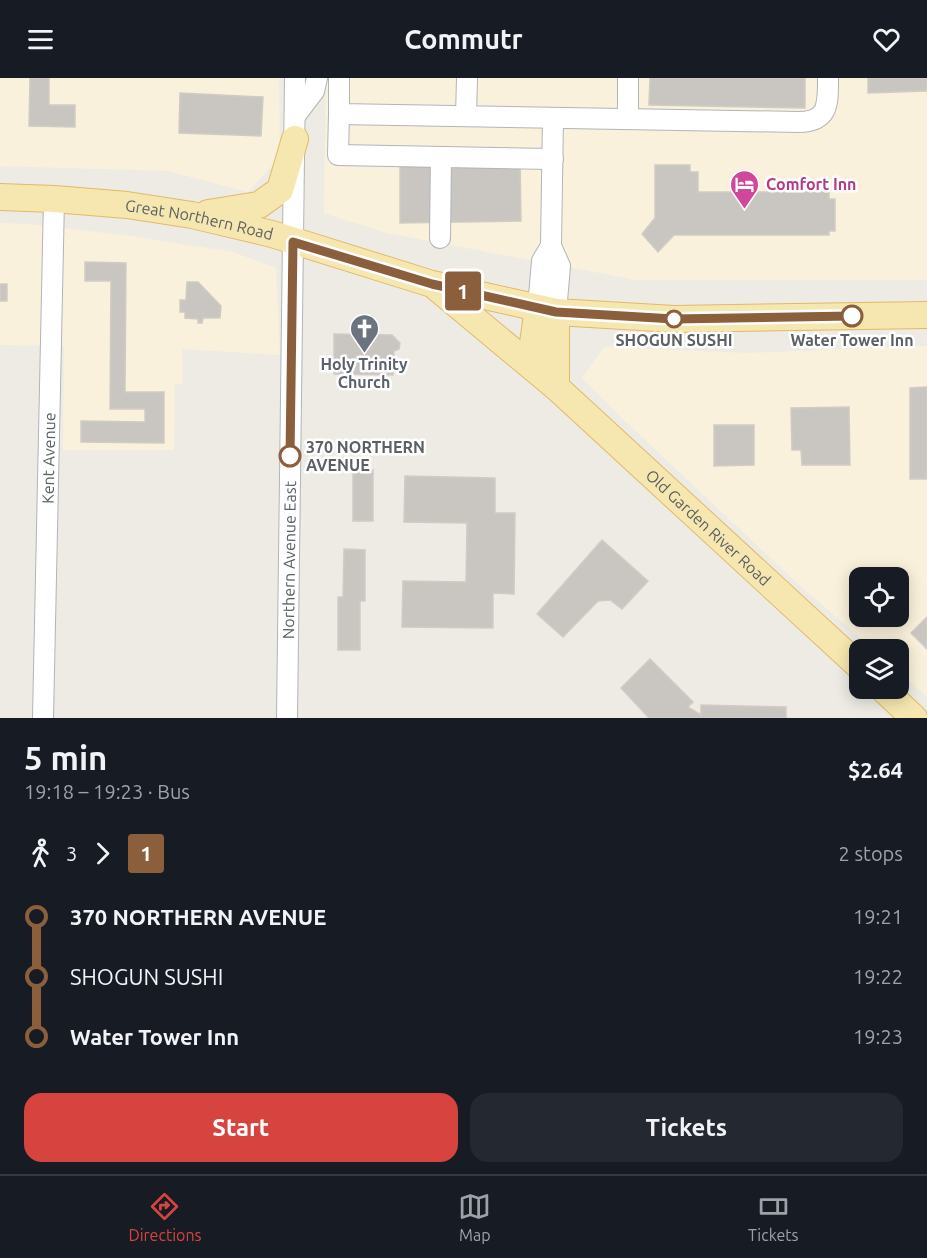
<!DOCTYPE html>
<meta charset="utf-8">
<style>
body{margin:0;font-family:Ubuntu,sans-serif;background:#242831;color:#f1f3f6;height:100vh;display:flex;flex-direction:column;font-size:22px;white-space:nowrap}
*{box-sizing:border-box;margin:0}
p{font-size:20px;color:#9ea1a6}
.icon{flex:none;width:33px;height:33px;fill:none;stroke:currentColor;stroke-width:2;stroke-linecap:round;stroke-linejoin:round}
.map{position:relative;height:640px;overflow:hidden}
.side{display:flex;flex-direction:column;background:#171b24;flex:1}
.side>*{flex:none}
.badge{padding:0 12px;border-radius:4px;font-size:21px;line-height:39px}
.tools{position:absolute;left:849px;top:489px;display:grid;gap:12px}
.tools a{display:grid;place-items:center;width:60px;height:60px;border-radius:12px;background:#171b24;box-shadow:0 3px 15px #0003;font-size:30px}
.map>.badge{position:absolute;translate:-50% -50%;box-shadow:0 0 0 3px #fff}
.legs{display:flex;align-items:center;gap:9px;height:66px;padding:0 24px;font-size:20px}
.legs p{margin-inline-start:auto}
.headline{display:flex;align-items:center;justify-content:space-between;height:102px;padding:0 24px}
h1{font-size:33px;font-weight:700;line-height:45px}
.primary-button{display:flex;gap:12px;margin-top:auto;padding:12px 24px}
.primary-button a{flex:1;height:69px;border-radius:18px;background:#d74440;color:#fff;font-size:24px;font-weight:700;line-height:69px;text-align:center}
.primary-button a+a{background:#242831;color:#f1f3f6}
ul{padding:0 24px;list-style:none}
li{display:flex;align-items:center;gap:21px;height:60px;font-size:22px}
li i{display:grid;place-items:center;width:9px;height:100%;margin:0 8px;background:currentColor}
li i::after{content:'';width:15px;height:15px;margin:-8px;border:4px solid;border-radius:50%;background:#171b24}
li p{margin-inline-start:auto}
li:first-child i{background:linear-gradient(#0000 50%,currentColor 0)}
li:last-child i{background:linear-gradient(currentColor 50%,#0000 0)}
header{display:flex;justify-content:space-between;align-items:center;height:78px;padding:0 24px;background:#171b24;font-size:27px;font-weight:700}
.dock{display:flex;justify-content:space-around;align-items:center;height:84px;border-top:2px solid #363941;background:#171b24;font-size:16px;color:#9ea1a6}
.dock a{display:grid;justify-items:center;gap:3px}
.dock .selected{color:#d74440}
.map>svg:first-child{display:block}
.commercial{fill:#faf1dc;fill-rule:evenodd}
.building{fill:#c9c5c1;stroke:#d1ccc3;stroke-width:1.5}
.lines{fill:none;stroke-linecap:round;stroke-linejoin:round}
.minor-casing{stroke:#b1b5b8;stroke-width:22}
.major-casing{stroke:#e2b968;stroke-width:28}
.minor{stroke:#fff;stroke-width:20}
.major{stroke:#f6e7b0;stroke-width:26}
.line-1-casing{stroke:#fff;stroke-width:14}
.line-1{stroke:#8b5e3c;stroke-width:9}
.stop-1-dot{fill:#fff;stroke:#8b5e3c;stroke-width:3}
.labels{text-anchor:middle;stroke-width:5;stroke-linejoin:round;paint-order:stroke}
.hotel-label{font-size:16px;font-weight:bold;fill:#b23c85;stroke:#fff;text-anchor:start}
.street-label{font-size:16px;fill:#5c6063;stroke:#fff}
.stop-label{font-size:16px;font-weight:bold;fill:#5c6063;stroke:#fff}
.worship-label{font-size:16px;font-weight:bold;fill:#5b616d;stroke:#fff}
</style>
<header><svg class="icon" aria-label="menu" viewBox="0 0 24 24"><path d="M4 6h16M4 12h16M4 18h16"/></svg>Commutr<svg class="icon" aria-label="heart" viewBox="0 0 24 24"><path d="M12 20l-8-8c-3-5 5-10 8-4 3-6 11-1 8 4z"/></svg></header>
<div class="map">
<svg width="927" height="640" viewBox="0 0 927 640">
<rect width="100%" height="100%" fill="#edebe4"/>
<path class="commercial" d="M0 0H279L280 79 248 114 168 93 0 88Z
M326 0H927V202H637L386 155 324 135Z
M0 145 27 146 131 158 233 174 276 190 280 277 182 271 183 306H175L174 372H63L64 268 0 267Z
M927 268V619L899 594 898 572 873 571 796 504 626 344 582 300 604 269 747 275ZM860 500H898V538H860Z"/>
<path class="building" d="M30 0H49V27H75V49L29 48Z
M650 0H805V30L649 27Z
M868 0H927V13L868 15Z
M180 15 263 19 261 58 179 55Z
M520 76 521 143 400 145V77Z
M655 87H690V94H698V114H829V121H835V153H829V157H674L658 174 642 156 655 140Z
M85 184 126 185 125 314H164V365L81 364V343L145 344V331H110L111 203H85Z
M187 204H198L221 228 220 240H203L202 245H198V241L185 240V234H180V222H186Z
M0 206H7V223H0Z
M334 256 392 257 400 265 399 271 394 273 393 297 334 296Z
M927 309V401H910V310Z
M849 329 850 387H802L801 372H792L791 330Z
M714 347H754V387L714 388Z
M353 392H373V443H353Z
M405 398 495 400V435H515L514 516 493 515V550L402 549 403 503 466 504 467 445 404 444Z
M602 462 648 503 622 531 610 522 598 523 563 559 537 536Z
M344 471 365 472V523H360V572H338V519H343Z
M927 539V571L911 555Z
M650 581 693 624 688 629 701 637V627L786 629V640H649L621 610Z"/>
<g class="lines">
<defs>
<g id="minor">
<path d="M339 0V36L798 44C829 44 828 26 828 0"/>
<path d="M339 36 338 77 553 81"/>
<path d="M295 38 314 13 317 0"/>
<path d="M466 38 467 0"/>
<path d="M553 40 551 168 560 188 556 234"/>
<path d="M628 41V0"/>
<path d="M440 160 441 79"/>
<path d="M538 230 542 183 551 168"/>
<path id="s1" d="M43 640 54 121"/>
<path id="s2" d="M287 640 295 0"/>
</g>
<g id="major">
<path id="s3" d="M0 119 54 121 127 127 192 137 272 156 432 206 556 234 674 241 927 237"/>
<path d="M208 135 259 127 280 112 295 61"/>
<path id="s4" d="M437 210 556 309 860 589"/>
<path d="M536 292 532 272 538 230"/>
<path d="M556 309V234"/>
<path d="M882 610 914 640"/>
</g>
</defs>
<use href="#minor" class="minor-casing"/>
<use href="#major" class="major-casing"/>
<use href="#minor" class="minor"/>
<use href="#major" class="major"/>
</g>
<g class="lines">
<defs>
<path id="line-1" d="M290 378 293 164 432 206 556 234 674 241 852 238"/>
</defs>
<use href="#line-1" class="line-1-casing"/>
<use href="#line-1" class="line-1"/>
</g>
<defs>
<symbol id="hotel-pin" viewBox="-11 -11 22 30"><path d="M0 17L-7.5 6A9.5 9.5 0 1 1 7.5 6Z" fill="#d1479c" stroke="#fff"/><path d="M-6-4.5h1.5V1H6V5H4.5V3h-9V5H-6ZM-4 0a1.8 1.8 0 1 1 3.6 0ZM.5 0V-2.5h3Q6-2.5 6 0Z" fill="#fff"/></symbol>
<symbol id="church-pin" viewBox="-11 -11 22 30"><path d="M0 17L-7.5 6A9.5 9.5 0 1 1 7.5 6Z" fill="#6b7280" stroke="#fff"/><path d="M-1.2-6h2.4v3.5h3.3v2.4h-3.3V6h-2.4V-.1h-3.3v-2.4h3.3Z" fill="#fff"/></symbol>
</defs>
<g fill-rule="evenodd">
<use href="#hotel-pin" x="728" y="90" width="33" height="45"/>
<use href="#church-pin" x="348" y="234" width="33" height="45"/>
</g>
<g class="stop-1-dot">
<circle cx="852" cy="238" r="10"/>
<circle cx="674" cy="241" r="8"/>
<circle cx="290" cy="378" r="10"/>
</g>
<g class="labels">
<g class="hotel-label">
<text x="766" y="112">Comfort Inn</text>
</g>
<g class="street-label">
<text dy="6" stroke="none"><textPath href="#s3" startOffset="201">Great Northern Road</textPath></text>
<text dy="6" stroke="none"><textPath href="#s1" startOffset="260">Kent Avenue</textPath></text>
<text dy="6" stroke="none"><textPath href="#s4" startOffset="362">Old Garden River Road</textPath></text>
<text dy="6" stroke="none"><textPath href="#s2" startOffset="158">Northern Avenue East</textPath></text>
</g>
<g class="stop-label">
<text x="674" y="268">SHOGUN SUSHI</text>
<text x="852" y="268">Water Tower Inn</text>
<text x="306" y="375" text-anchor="start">370 NORTHERN<tspan x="306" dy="18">AVENUE</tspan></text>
</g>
<g class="worship-label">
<text x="364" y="292">Holy Trinity<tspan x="364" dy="18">Church</tspan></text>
</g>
</g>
</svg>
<div class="tools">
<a><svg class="icon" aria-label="locate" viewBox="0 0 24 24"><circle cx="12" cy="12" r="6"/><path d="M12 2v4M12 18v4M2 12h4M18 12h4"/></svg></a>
<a><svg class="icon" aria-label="layers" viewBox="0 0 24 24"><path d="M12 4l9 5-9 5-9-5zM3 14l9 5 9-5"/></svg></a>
</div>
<b class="badge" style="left:463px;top:213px;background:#8b5e3c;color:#fff">1</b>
</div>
<section class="side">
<div class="headline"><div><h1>5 min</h1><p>19:18 – 19:23 · Bus</p></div><b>$2.64</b></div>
<div class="legs"><svg class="icon" aria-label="walk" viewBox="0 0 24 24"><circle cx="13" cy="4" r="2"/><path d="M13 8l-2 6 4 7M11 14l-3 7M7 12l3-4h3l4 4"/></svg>3<svg class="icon" aria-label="forward" viewBox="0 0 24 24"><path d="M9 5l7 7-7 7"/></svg><b class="badge" style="background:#8b5e3c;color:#fff">1</b><p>2 stops</p></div>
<ul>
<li><i style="color:#8b5e3c"></i><b>370 NORTHERN AVENUE</b><p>19:21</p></li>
<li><i style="color:#8b5e3c"></i><span>SHOGUN SUSHI</span><p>19:22</p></li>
<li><i style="color:#8b5e3c"></i><b>Water Tower Inn</b><p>19:23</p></li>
</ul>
<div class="primary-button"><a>Start</a><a>Tickets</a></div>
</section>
<nav class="dock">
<a class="selected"><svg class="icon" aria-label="directions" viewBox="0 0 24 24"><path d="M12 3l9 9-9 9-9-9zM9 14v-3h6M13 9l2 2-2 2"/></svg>Directions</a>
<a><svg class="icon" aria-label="map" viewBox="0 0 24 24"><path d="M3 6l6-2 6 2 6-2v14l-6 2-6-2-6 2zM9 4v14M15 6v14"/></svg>Map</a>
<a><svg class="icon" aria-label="tickets" viewBox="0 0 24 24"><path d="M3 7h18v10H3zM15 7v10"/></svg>Tickets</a>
</nav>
